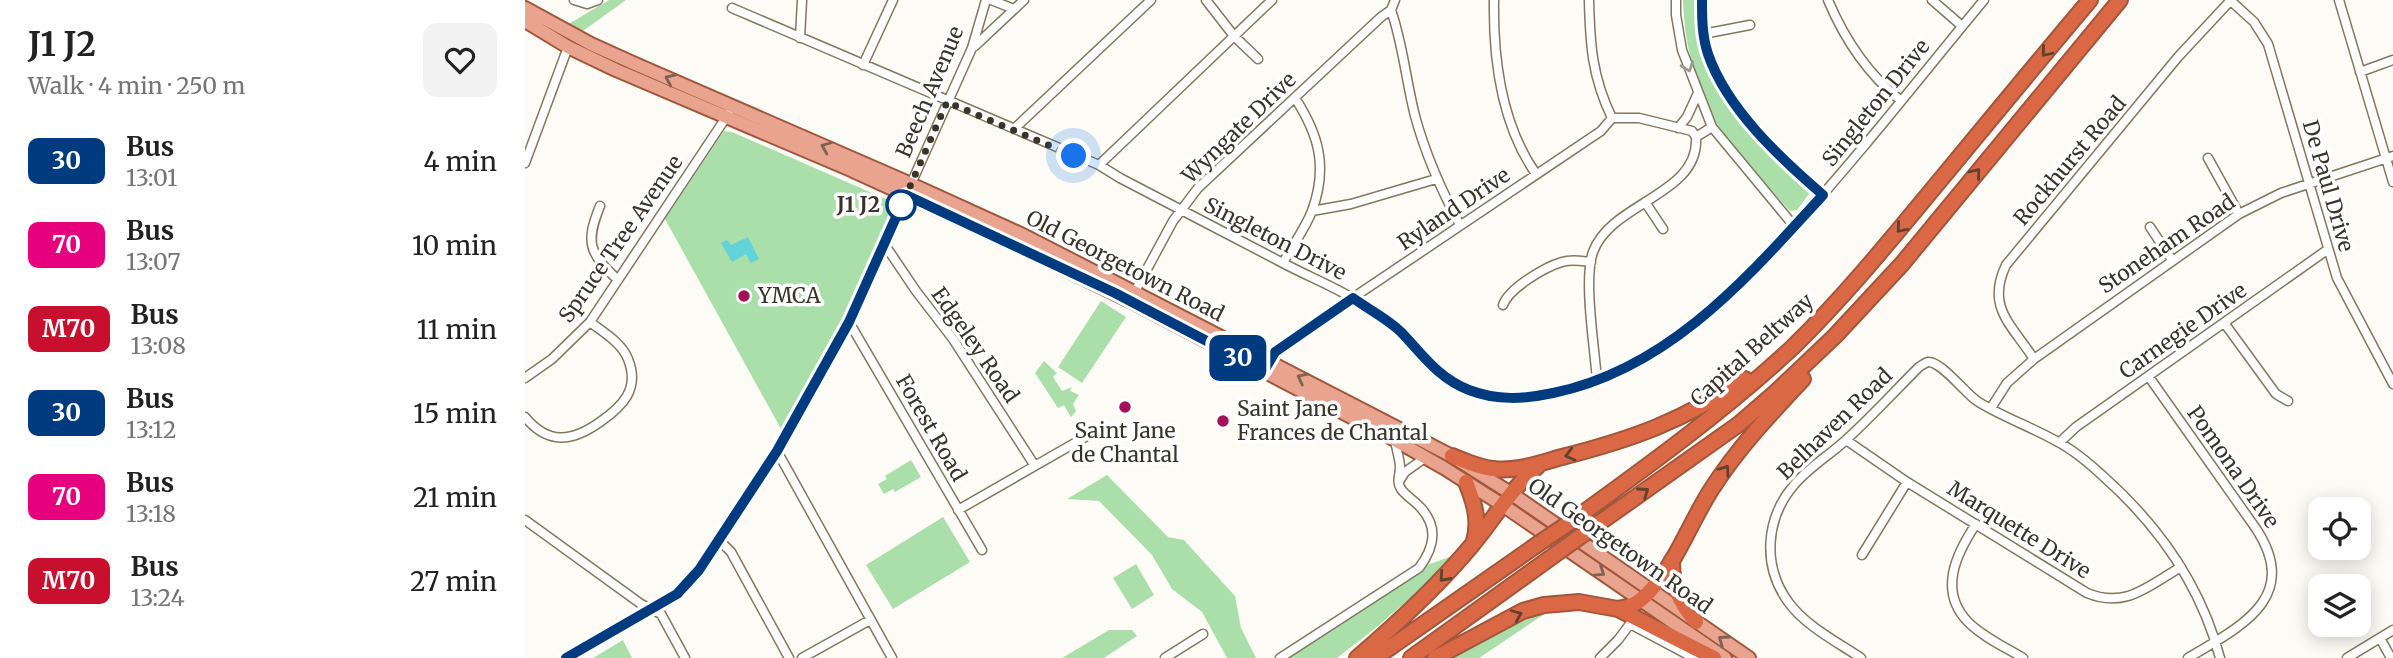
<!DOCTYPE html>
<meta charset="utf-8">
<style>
body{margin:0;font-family:Merriweather,serif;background:#f2f2f2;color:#222;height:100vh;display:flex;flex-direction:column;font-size:26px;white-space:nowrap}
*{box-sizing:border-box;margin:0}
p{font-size:23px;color:#767676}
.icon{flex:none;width:38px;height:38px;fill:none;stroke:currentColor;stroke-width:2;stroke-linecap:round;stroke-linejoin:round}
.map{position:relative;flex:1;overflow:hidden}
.side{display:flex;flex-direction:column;background:#fff;width:525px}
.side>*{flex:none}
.badge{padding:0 14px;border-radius:10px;font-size:24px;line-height:46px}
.buttons{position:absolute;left:1783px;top:497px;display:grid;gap:14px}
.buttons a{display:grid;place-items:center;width:63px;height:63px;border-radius:14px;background:#fff;box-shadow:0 4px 18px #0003;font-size:35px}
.you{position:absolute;width:35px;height:35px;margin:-18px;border:5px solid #fff;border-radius:50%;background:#1a73e8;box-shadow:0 0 0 10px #1a73e833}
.map>.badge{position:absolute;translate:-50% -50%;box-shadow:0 0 0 4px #fff}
.round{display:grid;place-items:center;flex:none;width:74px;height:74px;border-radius:14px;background:#f2f2f2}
.headline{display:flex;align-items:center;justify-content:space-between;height:119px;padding:0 28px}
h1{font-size:33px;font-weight:700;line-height:52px}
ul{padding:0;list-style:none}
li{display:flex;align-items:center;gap:21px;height:84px;padding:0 28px}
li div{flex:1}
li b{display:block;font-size:26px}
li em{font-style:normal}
li .badge{min-width:77px;font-weight:700;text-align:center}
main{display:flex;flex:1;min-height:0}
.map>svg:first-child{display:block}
.green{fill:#aadfa9}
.water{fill:#62d3d8}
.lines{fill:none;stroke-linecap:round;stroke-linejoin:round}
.minor-casing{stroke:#83775f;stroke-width:11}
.tertiary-casing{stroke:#83775f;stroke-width:13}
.primary-casing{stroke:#a2563b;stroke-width:16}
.motorway-casing{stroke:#a2563b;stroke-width:18}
.minor{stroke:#fff;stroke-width:8}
.tertiary{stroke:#fff;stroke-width:10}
.primary{stroke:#e9a48f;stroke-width:12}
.motorway{stroke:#da6844;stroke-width:14}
.motorway-bridge-casing{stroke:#a2563b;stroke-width:18;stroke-linecap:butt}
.motorway-bridge{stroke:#da6844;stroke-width:14}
.oneway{stroke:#614130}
.oneway2{stroke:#9c9a94}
.oneway3{stroke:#7f6152}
.line-casing{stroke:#fff;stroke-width:16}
.line{stroke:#003b80;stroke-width:10}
.walk{stroke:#393429;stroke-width:7;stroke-dasharray:0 12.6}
.stop-dot{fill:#fff;stroke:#003b80;stroke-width:3.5}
.poi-dot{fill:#a31256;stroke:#fff;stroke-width:2.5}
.labels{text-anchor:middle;stroke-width:7;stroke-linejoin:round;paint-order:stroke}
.street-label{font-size:21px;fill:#393429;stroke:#fff}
.stop-label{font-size:21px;font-weight:bold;fill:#393429;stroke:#fff;text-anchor:end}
.poi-label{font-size:21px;fill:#393429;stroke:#fff;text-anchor:start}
</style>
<main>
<section class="side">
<div class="headline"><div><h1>J1 J2</h1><p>Walk · 4 min · 250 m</p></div><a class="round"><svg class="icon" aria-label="heart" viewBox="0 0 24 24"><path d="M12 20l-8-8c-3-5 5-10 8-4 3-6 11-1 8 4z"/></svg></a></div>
<ul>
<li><span class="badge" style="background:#003b80;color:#fff">30</span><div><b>Bus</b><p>13:01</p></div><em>4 min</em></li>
<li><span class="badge" style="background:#e6007e;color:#fff">70</span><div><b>Bus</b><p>13:07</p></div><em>10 min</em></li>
<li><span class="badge" style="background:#c8102e;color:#fff">M70</span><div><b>Bus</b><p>13:08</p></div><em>11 min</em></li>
<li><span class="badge" style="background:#003b80;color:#fff">30</span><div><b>Bus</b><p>13:12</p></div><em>15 min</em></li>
<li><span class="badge" style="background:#e6007e;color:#fff">70</span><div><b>Bus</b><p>13:18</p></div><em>21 min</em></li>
<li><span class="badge" style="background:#c8102e;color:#fff">M70</span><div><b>Bus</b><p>13:24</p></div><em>27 min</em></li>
</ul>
</section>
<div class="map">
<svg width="1868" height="658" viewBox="0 0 1868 658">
<rect width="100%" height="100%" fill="#fdfbf5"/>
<path class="green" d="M84 0H101L51 36 37 28Z
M1158 0H1170L1171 19 1177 50 1188 80 1223 128 1283 190 1284 194 1272 210 1265 211C1242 186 1218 160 1198 133 1172 95 1159 45 1158 0Z
M199 131 207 132 370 203 325 310 256 429 140 219Z
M576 301 601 317 557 383 533 367Z
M519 361 532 373 528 377 537 391 547 387 545 391 554 395 548 404 551 411 546 417 539 405 533 408 510 373Z
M386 460 396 477 370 492 368 489 359 494 353 484 362 479 360 476Z
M582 475 643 537 659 540 710 596 716 628 731 658H702L677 612 647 589 627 555 574 501 542 499Z
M418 517 445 562 368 609 341 565Z
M938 552 853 626 812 658H755L894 568Z
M611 564 629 595 607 609 588 578Z
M1024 611 954 658H927L972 631Z
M584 630H607L612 636 579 658H537Z
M98 640 107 658H68Z"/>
<path class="water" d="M223 237 234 259 226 263 221 254 207 262 196 243 202 240 206 245Z"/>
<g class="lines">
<defs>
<path id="minor" d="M49 0 62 4 73 0
M466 0 489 9
M681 0 709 36 733 59
M969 0C968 60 976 124 1011 174
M1064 0C1065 44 1067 77 1087 118
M1151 0V15L1157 50 1187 127 1269 226
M1177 0C1177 18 1177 36 1183 54 1201 108 1255 158 1298 195
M1303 0C1319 38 1343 74 1375 100
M1407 0 1437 26
M1814 0 1868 182
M1706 1 1729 22 1743 44 1812 278 1868 384
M207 8 574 165 595 178C649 206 702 234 756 262 780 275 806 285 829 299 844 308 861 319 874 330 901 354 906 375 944 390 1005 415 1094 379 1145 343 1190 312 1228 271 1265 231 1333 157 1395 77 1459 0
M866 10C878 44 881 81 890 116 901 156 915 188 935 225
M1178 34 1225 25
M275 38 277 0
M450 46 499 0
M338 65 368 0
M1835 72 1868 60
M1153 128 1162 117 1173 93
M489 129 626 0
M1683 158 1714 214
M0 163 43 47
M574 165 747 0
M386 184 447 48 461 0
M1120 202 1138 229
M75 206C60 243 64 253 93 280
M787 211 826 204 911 179
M1625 227 1647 260
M360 245 391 291 428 339 510 466
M758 263C767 246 780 229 787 211 803 167 794 135 770 98
M608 295 648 221 673 188 856 17 866 10 870 0
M978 305C984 288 1020 267 1037 262 1047 259 1056 261 1066 262
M324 322 457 550
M1700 324 1751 394 1763 401
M1509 359C1486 324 1461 307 1481 265L1653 57 1706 0
M742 365 750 352 783 328 1076 131 1087 118H1114L1167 131 1171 137
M1624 377 1732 530C1776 599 1714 627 1663 658
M0 378 27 359 65 322 204 113
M1072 381C1070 350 1058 279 1068 252 1086 202 1175 195 1171 137L1187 127
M1466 408 1482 383 1509 359 1714 214 1756 193 1868 156
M0 417C23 445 47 442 75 422 98 406 115 389 103 359 97 343 78 332 65 322
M1321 440 1382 482 1562 593C1601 609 1623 586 1656 567
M1535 442 1551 427 1802 250
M252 451 367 658
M875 480 880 472 901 457
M433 510 562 436
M0 520 116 604 136 614 160 658
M1451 524C1431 554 1413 591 1443 622 1458 637 1480 647 1498 658
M194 540 206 552 264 658
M1337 555 1382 482
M1855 638 1866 658
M277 658 345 620
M640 658 678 634
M755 658 894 568C909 548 914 528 896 508 890 501 881 496 876 489 871 482 875 475 875 467 875 459 871 449 870 440
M1075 658 1093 640 1105 624 1169 658
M1336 658C1312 642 1281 626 1264 603 1237 567 1240 519 1269 485 1284 467 1305 455 1322 439 1347 416 1370 391 1394 367 1397 365 1400 363 1403 362 1416 361 1440 393 1452 401 1477 417 1507 427 1533 442 1550 451 1565 464 1579 477 1635 527 1676 586 1695 658
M1822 658 1868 630"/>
<path id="tertiary" d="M41 658 152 594 174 570 252 451 324 322 383 191"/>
<path id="primary" d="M0 8 66 44 108 63 377 180 500 236 927 456 987 494 1224 658
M0 21 43 47 91 70 326 170 492 246 605 301 870 440 919 468 979 506 1200 658"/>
<path id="motorway" d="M927 456C940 461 954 468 968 469 991 472 1015 463 1037 457 1108 439 1158 421 1220 379
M941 482C949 502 955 520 949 541
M1047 521C1123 466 1199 411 1268 347 1316 300 1359 248 1402 196 1456 131 1510 65 1565 0
M1063 531 1214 424 1251 392 1310 336 1377 264 1595 0
M1147 560C1147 587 1154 602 1171 622
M1093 609C1107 607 1115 602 1125 591 1151 563 1165 523 1186 490 1212 449 1245 414 1278 379
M832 658C873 623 913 586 947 545 969 519 987 487 1013 466
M850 658 1013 544
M886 658 1028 556
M910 658 998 611 1019 605 1054 602 1093 609 1189 658"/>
</defs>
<use href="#minor" class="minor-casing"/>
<use href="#tertiary" class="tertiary-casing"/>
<use href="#primary" class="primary-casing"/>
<use href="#motorway" class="motorway-casing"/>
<use href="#minor" class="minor"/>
<use href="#tertiary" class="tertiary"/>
<use href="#primary" class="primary"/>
<use href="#motorway" class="motorway"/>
<defs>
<path id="motorway-bridge" d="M1013 544 1047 521
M1028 556 1063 531"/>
</defs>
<use href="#motorway-bridge" class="motorway-bridge-casing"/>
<use href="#motorway-bridge" class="motorway-bridge"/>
</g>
<defs><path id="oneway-chevron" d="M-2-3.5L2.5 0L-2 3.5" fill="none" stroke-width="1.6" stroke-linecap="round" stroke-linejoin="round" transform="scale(1.75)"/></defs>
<g class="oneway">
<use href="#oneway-chevron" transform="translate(1521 52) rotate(130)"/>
<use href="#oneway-chevron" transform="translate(1451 173) rotate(-51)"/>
<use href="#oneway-chevron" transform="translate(1376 228) rotate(130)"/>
<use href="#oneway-chevron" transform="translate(1045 455) rotate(165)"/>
<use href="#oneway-chevron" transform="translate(1200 470) rotate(-55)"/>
<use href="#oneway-chevron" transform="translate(1119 492) rotate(-35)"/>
<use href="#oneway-chevron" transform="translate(919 577) rotate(132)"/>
<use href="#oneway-chevron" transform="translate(992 615) rotate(-23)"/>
</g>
<use class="oneway2" href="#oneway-chevron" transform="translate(1163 67) rotate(70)"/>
<g class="oneway3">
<use href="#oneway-chevron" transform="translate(145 79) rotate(-156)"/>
<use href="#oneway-chevron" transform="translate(301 147) rotate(-157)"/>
<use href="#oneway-chevron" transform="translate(777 378) rotate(-153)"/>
<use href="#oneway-chevron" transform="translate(1075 572) rotate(34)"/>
<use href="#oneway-chevron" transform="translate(1198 640) rotate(-145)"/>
</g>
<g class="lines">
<defs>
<path id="line" d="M41 658 152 594 174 570 252 451 324 322 381 195 590 293 739 371 750 352 828 298C843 309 863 319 876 332 898 355 913 378 944 390 972 401 1000 399 1028 393 1144 369 1222 278 1298 195 1255 158 1202 109 1183 54 1177 36 1177 18 1177 0"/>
</defs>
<use href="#line" class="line-casing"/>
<use href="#line" class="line"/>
<path class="walk" d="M376 205V207L422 102 549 156"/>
</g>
<circle class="stop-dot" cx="376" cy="205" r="14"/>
<g class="poi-dot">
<circle cx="219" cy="296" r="7"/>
<circle cx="600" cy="407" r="7"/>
<circle cx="698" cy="421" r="7"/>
</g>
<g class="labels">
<g class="street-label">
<text transform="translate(405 92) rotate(-67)" y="7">Beech Avenue</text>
<text transform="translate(1351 103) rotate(-51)" y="7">Singleton Drive</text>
<text transform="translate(714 128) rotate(-44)" y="7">Wyngate Drive</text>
<text transform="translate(1545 161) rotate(-50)" y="7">Rockhurst Road</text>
<text transform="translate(1803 186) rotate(74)" y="7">De Paul Drive</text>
<text transform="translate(929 209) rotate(-34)" y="7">Ryland Drive</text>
<text transform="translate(96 239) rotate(-55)" y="7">Spruce Tree Avenue</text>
<text transform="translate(750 239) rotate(27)" y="7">Singleton Drive</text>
<text transform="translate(1642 244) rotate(-34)" y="7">Stoneham Road</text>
<text transform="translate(600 266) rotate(27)" y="7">Old Georgetown Road</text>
<text transform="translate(1658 331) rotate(-35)" y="7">Carnegie Drive</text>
<text transform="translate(450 345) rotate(55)" y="7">Edgeley Road</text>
<text transform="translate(1227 350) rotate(-42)" y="7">Capital Beltway</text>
<text transform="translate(1310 424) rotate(-44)" y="7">Belhaven Road</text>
<text transform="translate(406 428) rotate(60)" y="7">Forest Road</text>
<text transform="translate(1708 467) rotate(55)" y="7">Pomona Drive</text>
<text transform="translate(1494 530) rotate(32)" y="7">Marquette Drive</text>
<text transform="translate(1095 546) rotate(35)" y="7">Old Georgetown Road</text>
</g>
<g class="stop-label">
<text x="355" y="212">J1 J2</text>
</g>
<g class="poi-label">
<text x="233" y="303">YMCA</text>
<text x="712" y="416">Saint Jane<tspan x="712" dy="24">Frances de Chantal</tspan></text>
<text x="600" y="438" text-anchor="middle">Saint Jane<tspan x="600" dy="24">de Chantal</tspan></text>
</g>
</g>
</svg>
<div class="buttons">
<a><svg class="icon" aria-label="locate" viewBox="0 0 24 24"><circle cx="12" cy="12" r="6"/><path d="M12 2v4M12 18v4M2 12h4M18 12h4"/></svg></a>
<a><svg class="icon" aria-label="layers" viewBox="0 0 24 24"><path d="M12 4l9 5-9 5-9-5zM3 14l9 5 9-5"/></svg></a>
</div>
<div class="you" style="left:549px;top:156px"></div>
<b class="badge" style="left:713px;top:358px;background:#003b80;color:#fff">30</b>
</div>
</main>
